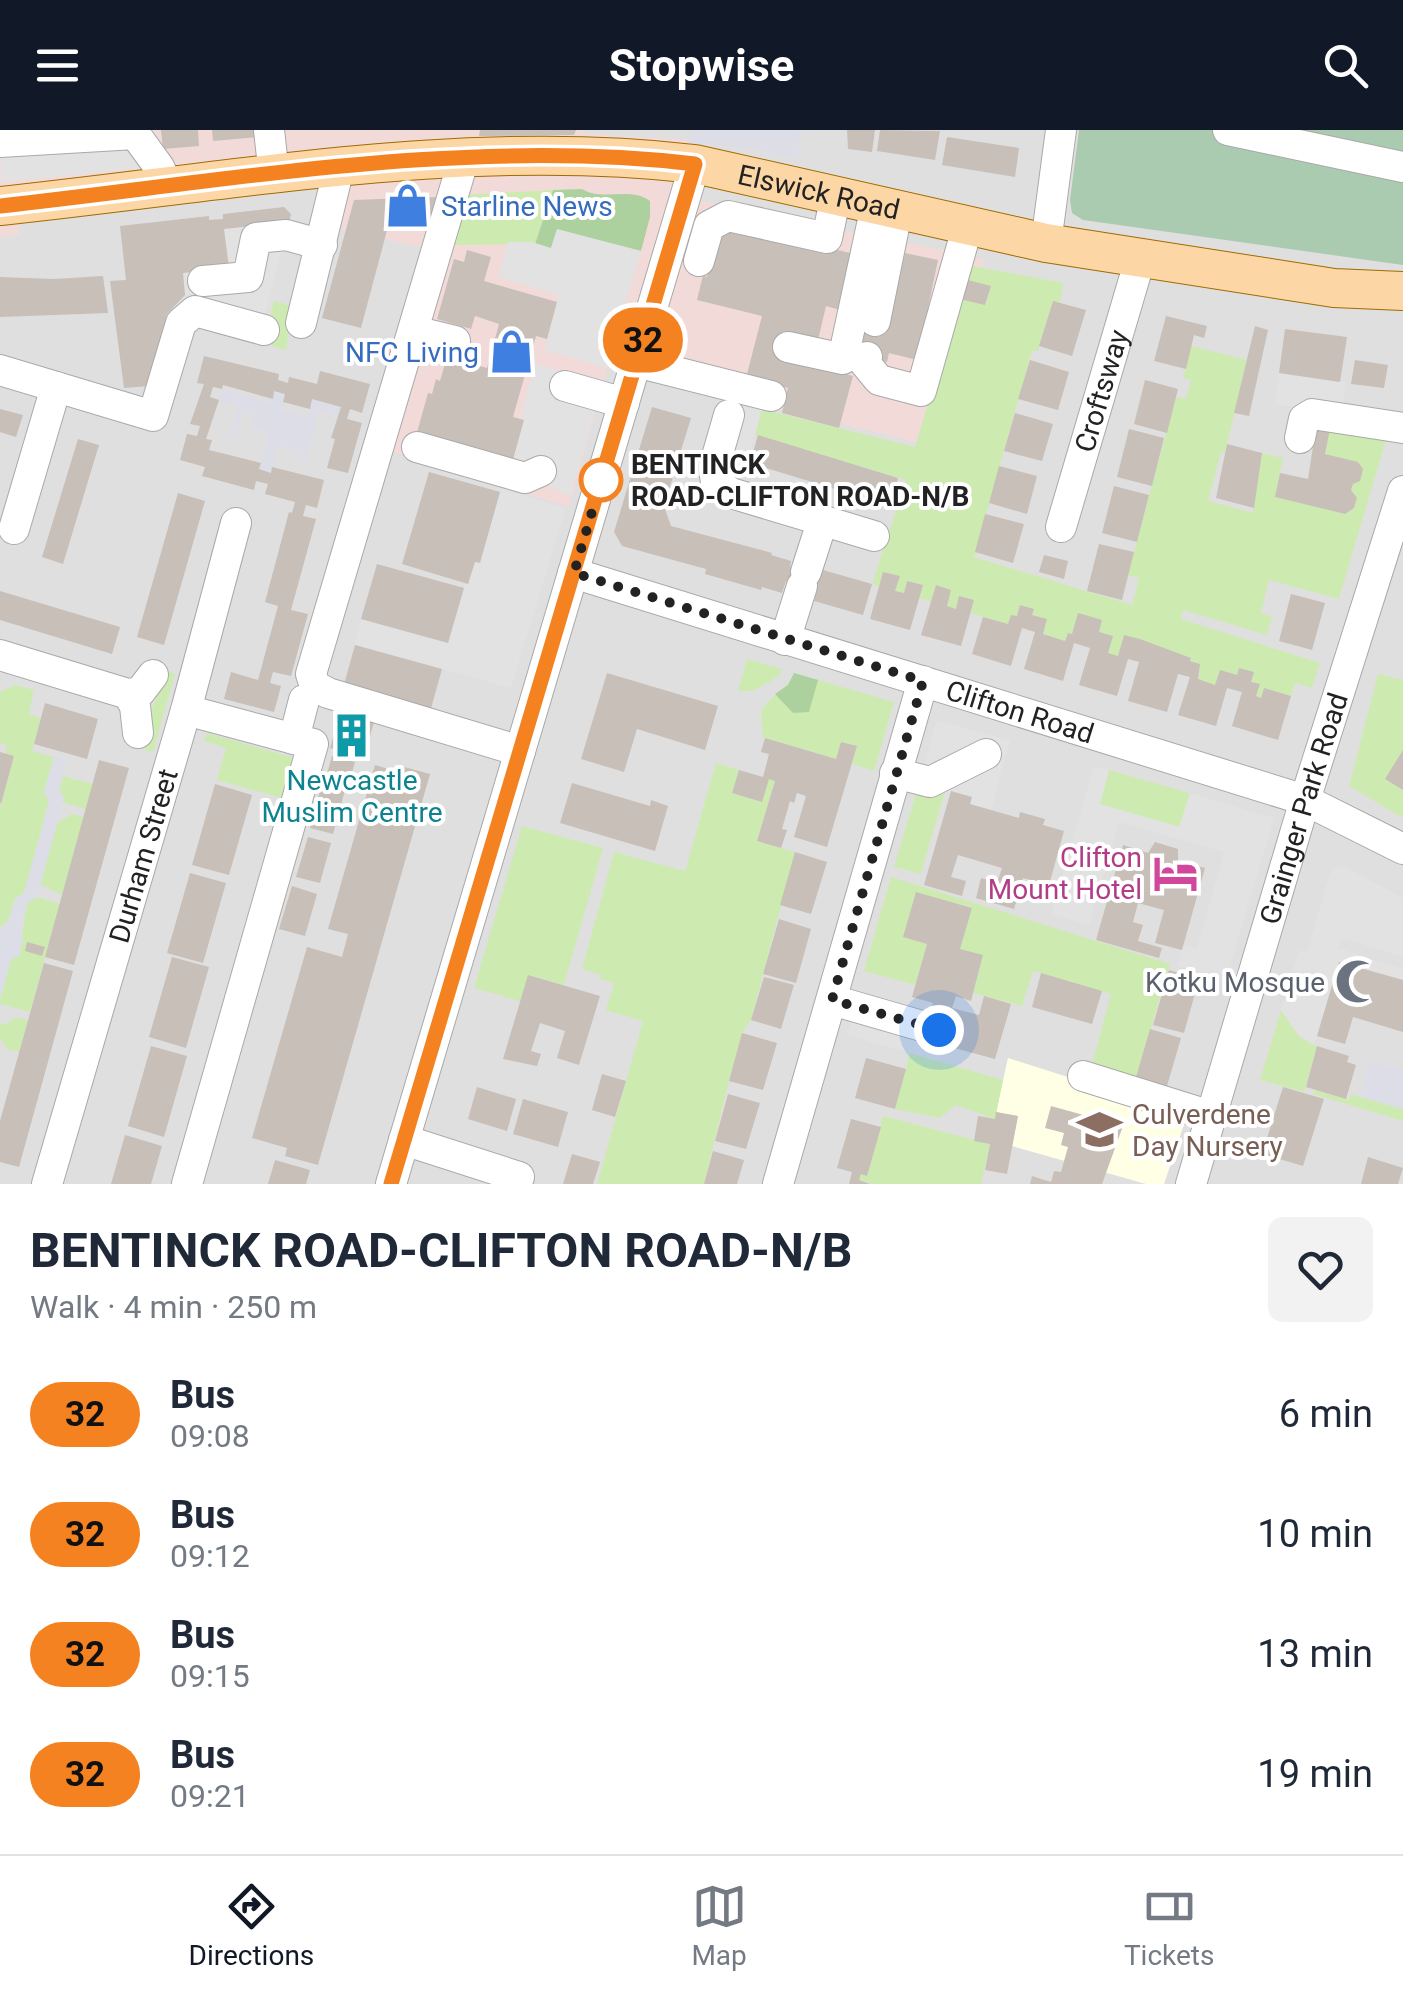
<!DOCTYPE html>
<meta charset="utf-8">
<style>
body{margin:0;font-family:Roboto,sans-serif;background:#f2f2f3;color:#1f2937;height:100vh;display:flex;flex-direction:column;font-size:38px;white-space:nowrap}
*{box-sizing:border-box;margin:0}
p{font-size:32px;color:#747a83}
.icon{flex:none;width:55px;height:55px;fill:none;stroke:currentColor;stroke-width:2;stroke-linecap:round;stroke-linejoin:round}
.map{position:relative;height:1054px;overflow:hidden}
.side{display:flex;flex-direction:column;background:#fff;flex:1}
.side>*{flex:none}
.badge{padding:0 20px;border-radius:32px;font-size:35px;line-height:65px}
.you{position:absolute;width:50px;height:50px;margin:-25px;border:8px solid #fff;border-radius:50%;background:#1a73e8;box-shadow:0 0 0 15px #1a73e833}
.map>.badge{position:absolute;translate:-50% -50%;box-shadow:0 0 0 5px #fff}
.round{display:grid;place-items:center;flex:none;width:105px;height:105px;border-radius:15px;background:#f2f2f3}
.summary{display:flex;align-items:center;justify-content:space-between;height:170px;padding:0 30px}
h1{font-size:48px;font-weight:700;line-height:75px}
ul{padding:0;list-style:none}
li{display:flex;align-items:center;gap:30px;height:120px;padding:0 30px}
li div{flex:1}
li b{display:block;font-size:38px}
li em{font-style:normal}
li .badge{min-width:110px;font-weight:700;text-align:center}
header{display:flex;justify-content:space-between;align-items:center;height:130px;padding:0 30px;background:#111827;color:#fff;font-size:45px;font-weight:700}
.tabs{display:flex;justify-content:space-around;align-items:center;height:140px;border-top:2px solid #e0e1e3;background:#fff;font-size:28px;color:#747a83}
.tabs a{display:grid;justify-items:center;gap:5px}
.tabs .selected{color:#111827}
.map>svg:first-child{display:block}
.residential{fill:#e0dfdf}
.commercial{fill:#f2dad9}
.education{fill:#ffffe5}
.grass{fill:#cdebb0}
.forest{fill:#add19e}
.cemetery{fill:#aacbaf}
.parking{fill:#e2e2e2}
.plaza{fill:#dddde8}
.building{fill:#c7bfb8}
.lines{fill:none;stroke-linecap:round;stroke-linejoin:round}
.minor-casing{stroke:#a9a9a9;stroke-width:32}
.major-casing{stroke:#a06b00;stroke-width:40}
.minor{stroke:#fff;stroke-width:30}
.major{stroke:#fcd6a4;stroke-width:38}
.line-casing{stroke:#fff;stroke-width:22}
.line{stroke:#f58220;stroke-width:15}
.walk{stroke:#222;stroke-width:10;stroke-dasharray:0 18}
.stop-dot{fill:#fff;stroke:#f58220;stroke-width:5}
.labels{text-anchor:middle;stroke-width:8;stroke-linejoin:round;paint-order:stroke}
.street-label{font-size:28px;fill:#222;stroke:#fff}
.shop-label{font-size:28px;fill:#366cbe;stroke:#fff;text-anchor:start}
.stop-label{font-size:28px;font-weight:bold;fill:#222;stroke:#fff;text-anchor:start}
.culture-label{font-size:28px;fill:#0d838f;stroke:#fff}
.hotel-label{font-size:28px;fill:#b23c85;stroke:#fff;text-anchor:end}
.worship-label{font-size:28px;fill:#5b616d;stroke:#fff;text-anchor:end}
.education-label{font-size:28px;fill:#785e54;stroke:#fff;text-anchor:start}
</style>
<header><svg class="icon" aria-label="menu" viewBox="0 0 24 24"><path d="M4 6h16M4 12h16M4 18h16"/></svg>Stopwise<svg class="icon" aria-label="search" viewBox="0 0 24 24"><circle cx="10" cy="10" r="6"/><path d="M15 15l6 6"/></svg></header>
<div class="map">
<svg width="1403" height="1054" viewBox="0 0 1403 1054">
<rect width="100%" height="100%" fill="#f2efe9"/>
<path class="residential" d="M0 0H1403V1054H0Z"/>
<path class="commercial" d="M0 0H583V4L690 10 673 65 984 129 928 315 608 237 569 377 377 317 430 119 338 99 356 33 16 68 20 104 0 107Z"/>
<path class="education" d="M1008 928 1187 985 1164 1054H1146L1012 1016 1018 986 996 982Z"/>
<path class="grass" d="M553 60 535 114 448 115 462 65Z
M968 135 1063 153 1060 173 1053 171 1038 221H1032L974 427 1132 475 1139 448 1128 445 1176 267 1186 269 1191 250 1183 248 1191 216 1247 230 1225 322H1221L1208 371 1253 383 1262 323 1283 328 1275 367 1345 384 1354 378 1357 368 1351 360 1358 332 1325 324 1331 294 1387 306 1339 469 1269 450 1261 483 1272 487 1267 505 1183 480 1181 489 1320 533 1312 558 1295 553 1291 566 1264 558 1261 568 1256 566 1259 554 1251 552 1254 542 1239 538 1237 545 1215 555 1198 549 1200 543 1191 528 1124 505 1118 526 1108 523 1113 506 1099 502 1102 491 1079 484 1072 504 1068 503 1065 511 1043 504 1047 489 1032 485 1033 479 1020 475 1017 486 1011 485 1008 494 971 483 974 470 960 466 956 479 947 476 950 460 936 456 931 472 919 468 922 455 908 451 904 463 895 461 899 447 884 442 879 456 872 454 906 350 755 305 762 279 915 317 959 169 986 175 990 156 964 149Z
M274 171 293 176 286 220 269 215 275 192 269 190Z
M747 529 782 539 779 546 753 561H738Z
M168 541 175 544 153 622 145 620C138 592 162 570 162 544Z
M794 543 894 572 874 641 852 634 857 617 841 612 836 629 763 607 761 581C770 566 788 559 794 543Z
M1378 544 1403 550V688L1349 656Z
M15 555 34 560 29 584 41 588 32 621 54 627 44 662 49 671C40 705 29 778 0 798V678L14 626 5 623 7 615 0 613V562Z
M207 603 298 629 292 671 217 650 226 618 204 611Z
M716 633 739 640 733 663 761 672 769 649 775 651 757 711 795 722 751 890 742 903 729 951 704 1054H597L643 891 606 880 614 853 600 849 601 845 582 839 614 722 685 741Z
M1109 640 1190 663 1180 697 1100 674Z
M63 646 93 654 86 679 62 672 59 660Z
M918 657 944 664 921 744 894 737Z
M72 684 84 687 62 765 40 754 57 693Z
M522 696 603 718 564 855 529 845 520 871 474 858Z
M891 747 1170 834 1134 955 1090 942 1111 864 1033 841 1022 876 973 863 983 826 960 819 971 777 916 763 904 807 927 814 915 855 864 841Z
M37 767 60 774 30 882 0 874V870L11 829 19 825C24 807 22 791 27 773Z
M1281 880 1299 906 1317 916 1304 962 1260 950Z
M16 887 28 890 19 922 7 919 0 908V893L6 894Z
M910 923 1003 950 995 989 956 975 940 988 895 979Z
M1314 960 1349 970 1351 964 1403 979V991L1313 964Z
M883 986 990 1014 981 1054H874L859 1050 861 1044 867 1046Z"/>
<path class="forest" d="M582 59C603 72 630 56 650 71V87L641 121 557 100 551 119 535 114 553 60Z
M794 543 818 550 809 582 793 583 775 564 788 555Z"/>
<path class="cemetery" d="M1079 0H1403V135L1083 90 1072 83 1070 70Z"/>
<path class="parking" d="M58 0H156L159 37 1 52 0 4Z
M289 92 265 184 197 165H185L183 143 229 138 224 99Z
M557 99 641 121 607 238 544 220 559 165 498 147 508 112H532L551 118Z
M535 234 603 253 570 366 511 339 508 332Z
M1279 243 1346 252 1342 283 1275 274Z
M744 274 762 279 746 336 728 332Z
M501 359 566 378 511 558 355 515 361 489 448 513 465 453H468L475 432H480Z
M937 590 1010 611 991 680 970 674 971 667 951 661 944 664 918 657Z
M1094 636 1109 640 1100 674 1179 697 1190 663 1274 688 1226 850 1177 836 1184 814 1197 818 1224 722 1119 692 1089 795 1051 784Z
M1337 737 1347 738 1403 768V827L1342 808 1338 818 1403 839V850L1339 832 1314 915 1299 906 1281 880 1299 820 1307 822 1330 743Z
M853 886 943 911 937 931 847 905Z"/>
<path class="plaza" d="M695 0H797L801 2 797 28 747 18 689 13 690 4Z
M222 259 271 273 274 261 285 264 281 280 307 287 312 269 341 277 339 286 319 282 305 332 298 330 300 322 278 316 271 343 259 339 269 303 251 298 255 285 244 282 236 306 230 305 238 275 219 270Z
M54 627 67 631 59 660 64 668 37 767 27 773 20 800 23 810 19 826 11 829 0 870V798L8 792 15 768 24 763 49 671 44 662Z
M1370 931 1403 940V979L1360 967Z"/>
<path class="building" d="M161 0H198L199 16 163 19Z
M212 0H258V7L213 11Z
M480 0H576L574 5 479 6Z
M847 0H875L872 22 848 19Z
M880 0 940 1 935 30 877 21Z
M947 7 1019 18 1015 47 942 35Z
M436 67 431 87 390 89 361 198 322 188 354 70Z
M284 77 291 84 289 92 224 99 229 138 183 143 185 165 167 184 150 256 124 258 110 151 126 150 120 96 209 86V90L223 89V84Z
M748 98 854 124 840 180 826 176 818 210 785 202 779 227 853 246 839 298 782 283 788 258 746 248 762 186 697 170 703 145 707 147 717 104Z
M467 120 491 127 484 151 557 172 547 209 536 206 513 287 524 290 512 333 416 306 428 263 432 264 436 249 440 251 447 227 487 238 499 194 475 186 471 199 437 189 454 129 464 132Z
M905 123 938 130 917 230 889 223 887 232 857 225 865 189 890 194Z
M103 146 108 183 0 187V147L54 149Z
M964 149 991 156 985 175 959 169Z
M1053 171 1086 180 1072 226 1039 216Z
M1166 186 1207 196 1204 208 1194 205 1186 239 1154 231Z
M1255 196 1268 200 1249 286 1234 283Z
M1285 199 1347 207 1340 252 1279 243Z
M204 226 279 244 278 250 288 253 289 247 317 254 320 241 370 254 362 283 350 279 347 289 362 293 348 343 327 338 335 309 331 308 341 277 312 269 310 279 283 272 285 264 274 261 273 269 223 255 222 259 213 257 210 267 219 270 206 309 212 310 209 320 261 333 259 339 271 343 272 337 324 350 317 378 306 375 303 386 316 389 291 480 308 484 291 546 273 542 270 553 281 556 274 582 224 569 231 542 258 550 278 476 265 472 289 382 292 383 295 372 265 364 268 354 256 351 254 360 202 346 205 337 180 330 187 304 197 306 200 296 190 294 204 254 197 253Z
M1030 230 1069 242 1058 280 1018 269Z
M1355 230 1388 235 1384 258 1351 254Z
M1145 250 1178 259 1167 303 1134 294Z
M652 277 691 288 664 376 671 396 772 423 771 425 791 431 790 437 806 442 821 446 823 440 872 454 863 485 814 471 817 460 786 451 782 463 762 457 761 460 705 444 706 439 622 416 614 402Z
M0 279 23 285 16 307 0 302Z
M1015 283 1053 294 1042 331 1004 321Z
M1317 291 1331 294 1325 324 1358 332 1363 339 1360 351 1353 354 1351 360 1357 368 1354 378 1345 384 1275 367 1280 343 1308 349Z
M1129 299 1164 308 1152 356 1117 347Z
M758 305 898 348 890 376 750 333Z
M78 309 99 315 63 434 42 427Z
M1227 314 1262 323 1254 378 1216 368Z
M999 336 1037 346 1027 384 989 373Z
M429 342 500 362 480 433 475 432 468 454 402 434Z
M1114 356 1149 365 1137 412 1102 403Z
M178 363 205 371 164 515 137 507Z
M985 384 1024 394 1013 433 975 422Z
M1099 414 1134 422 1122 470 1087 461Z
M1044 425 1068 431 1064 449 1039 442Z
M377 434 464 458 448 513 361 489Z
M883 442 900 446 895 461 904 463 907 451 923 455 910 500 870 489Z
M936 455 951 460 947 476 956 479 959 466 974 470 961 516 921 505Z
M0 461 120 497 112 524 0 490Z
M1291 464 1325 473 1312 520 1279 511Z
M1020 475 1034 479 1032 485 1047 489 1043 504 1065 511 1068 503 1072 504 1078 483 1102 490 1099 502 1113 506 1108 523 1118 526 1124 505 1140 509 1191 528 1190 531 1200 534 1198 549 1215 555 1220 540 1237 545 1239 538 1254 542 1251 552 1260 554 1256 566 1261 568 1264 558 1291 566 1278 610 1232 596 1242 562 1227 558 1216 596 1178 585 1190 547 1178 544 1167 582 1128 571 1139 532 1128 529 1117 566 1079 555 1090 518 1074 513 1063 551 1024 539 1035 502 1022 498 1011 536 972 524 983 487 1008 494 1011 485 1017 486Z
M355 515 442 539 430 582 343 558Z
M607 543 718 576 705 620 637 599 624 642 581 629Z
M45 573 98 589 87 629 34 614Z
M340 582 374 592 364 627 330 618Z
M765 608 836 629 841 612 857 616 827 717 794 707 806 666 797 663 794 673 790 671 782 699 787 700 781 718 757 711 775 651 769 649 762 672 732 663 739 640 763 647 769 624 761 622Z
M1403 620V660L1385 649Z
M0 622 14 626 1 674 0 673Z
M332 626 355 632 349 653 326 647Z
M99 630 129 638 74 835 45 827Z
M375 635 395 641 397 635 430 644 318 1035 285 1026 287 1018 252 1008 307 817 342 827 348 804 328 799Z
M322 653 345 660 333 704 310 698Z
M572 653 650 676 651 670 668 676 655 721 560 693Z
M215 654 252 665 229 745 192 735Z
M951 661 972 667 970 674 1019 688 1020 682 1045 689 1043 695 1064 701 1049 755 1023 748 1014 779 976 768 981 748 997 753 1002 738 958 725 951 747 966 751 962 766 924 755Z
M308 707 331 713 320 753 296 747Z
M1155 712 1178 719V731L1205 738 1182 820 1155 813 1164 780 1138 773 1133 792 1143 795 1138 811 1162 818 1159 828 1096 810 1123 715 1148 723Z
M795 722 827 732 811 784 780 775Z
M190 743 226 753 203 833 167 823Z
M292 756 317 764 305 806 279 799Z
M916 762 972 778 960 819 983 825 971 871 956 866 952 878 979 885 984 866 1011 874 995 929 947 916 953 894 929 888 933 873 912 867 927 814 903 807Z
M779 789 811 799 796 853 763 844Z
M27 812 45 817 42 826 25 821Z
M172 827 209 837 186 918 149 907Z
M1339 832 1403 850V902L1353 887 1345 914 1317 906Z
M44 833 73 841 19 1037 0 1032V991Z
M1169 840 1199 849 1184 903 1153 895Z
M1041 843 1102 861 1092 894 1032 877Z
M528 845 600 866 579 935 557 928 565 901 540 893 531 921 541 924 537 936 503 929Z
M764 847 794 855 781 899 751 890Z
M1150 899 1181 908 1165 963 1134 954Z
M742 903 777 913 763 960 729 951Z
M151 916 187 926 164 1007 128 996Z
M1317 916 1349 926 1347 932 1356 935 1346 969 1306 957Z
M866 928 906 939 895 979 855 968Z
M602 944 626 951 615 987 592 980Z
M477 957 516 969 507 1001 468 989Z
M1283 957 1324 969 1303 1036 1262 1024Z
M728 964 760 973 746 1019 715 1011Z
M523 969 568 982 558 1017 513 1004Z
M1051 976 1123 996 1102 1054H1030L1032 1046 1051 1052 1054 1041 1061 1042 1068 1017 1061 1015 1064 1003 1045 998Z
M996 982 1018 986 1007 1044 985 1040 990 1014 974 1011 978 986 995 989Z
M851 989 881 997 867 1046 861 1044 859 1050 870 1054H849L852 1042 837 1038Z
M125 1005 162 1016 151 1054H111Z
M713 1021 744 1030 737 1054H704Z
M572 1024 600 1032 593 1054H563Z
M1368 1027 1403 1038 1398 1054H1361Z
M275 1030 310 1040 306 1054H268Z"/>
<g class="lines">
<defs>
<g id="minor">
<path d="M269 0 274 45"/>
<path d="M1228 0 1403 37"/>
<path d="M0 12 135 4 159 37 169 58"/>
<path d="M464 28 311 544 315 556 328 563 520 621"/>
<path d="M1046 113 1061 0"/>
<path d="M699 131 709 96 728 86 827 108 836 65"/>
<path d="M203 151 248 147 256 108 286 105 322 115"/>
<path d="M875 191 897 82"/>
<path d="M301 193 339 38"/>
<path d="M414 201 455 211"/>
<path d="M788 217 843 229 876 76"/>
<path d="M867 227 865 233 879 250 921 261 968 95"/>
<path d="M636 232 771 266"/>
<path d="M0 240 153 286 181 193 195 181 264 200"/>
<path d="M565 256 624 273"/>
<path d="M729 285 714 337 716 353 731 363 874 406"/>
<path d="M1300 308 1304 289 1312 284 1403 298"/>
<path d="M417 317 525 348 541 341"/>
<path id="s1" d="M1061 397 1141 126"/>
<path d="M14 399 56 257"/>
<path d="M806 442 822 392"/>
<path id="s2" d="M573 443 1305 670 1403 719"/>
<path d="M785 510 802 456"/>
<path d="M0 525 128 564 140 562 153 545"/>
<path d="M128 564 135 576 138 603"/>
<path d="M186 580 313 614 187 1054"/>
<path d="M294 609 304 570"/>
<path d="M895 643 930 652 986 624"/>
<path d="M832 870 939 901"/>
<path d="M1083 946 1211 986"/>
<path d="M404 1010 519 1047"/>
<path id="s3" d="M47 1054 186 580 236 393"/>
<path d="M391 1054 695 34"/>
<path d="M778 1054 923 551"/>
<path id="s4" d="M1191 1054 1305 670 1403 361"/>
</g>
<g id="major">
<path id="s5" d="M0 76C230 52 464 7 695 34L1046 113 1334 158 1403 161"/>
</g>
</defs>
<use href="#minor" class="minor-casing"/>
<use href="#major" class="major-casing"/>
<use href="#minor" class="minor"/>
<use href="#major" class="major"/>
</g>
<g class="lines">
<defs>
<path id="line" d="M0 76C229 51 465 7 695 34L391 1054"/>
</defs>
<use href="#line" class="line-casing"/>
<use href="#line" class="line"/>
<path class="walk" d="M601 350 604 341 574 443 923 551 832 870 939 900"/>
</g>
<defs>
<symbol id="shop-bare" viewBox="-9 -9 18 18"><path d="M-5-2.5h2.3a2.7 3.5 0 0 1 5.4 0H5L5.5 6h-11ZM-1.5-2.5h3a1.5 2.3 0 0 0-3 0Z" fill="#3f7fe0" stroke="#fff" stroke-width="2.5" paint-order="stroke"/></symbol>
<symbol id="building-bare" viewBox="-9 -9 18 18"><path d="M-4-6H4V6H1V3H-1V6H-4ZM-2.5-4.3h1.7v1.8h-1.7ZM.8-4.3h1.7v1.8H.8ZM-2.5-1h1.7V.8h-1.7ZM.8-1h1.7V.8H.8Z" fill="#0f9aa8" stroke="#fff" stroke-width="2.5" paint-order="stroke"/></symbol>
<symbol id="hotel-bare" viewBox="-9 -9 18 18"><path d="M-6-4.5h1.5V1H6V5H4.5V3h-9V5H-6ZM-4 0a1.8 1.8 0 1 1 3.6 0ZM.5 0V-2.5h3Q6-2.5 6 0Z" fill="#d1479c" stroke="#fff" stroke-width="2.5" paint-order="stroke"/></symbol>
<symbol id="mosque-bare" viewBox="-9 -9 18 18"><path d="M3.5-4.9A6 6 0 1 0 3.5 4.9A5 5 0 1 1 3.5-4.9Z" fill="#6b7280" stroke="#fff" stroke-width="2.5" paint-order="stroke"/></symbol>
<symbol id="school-bare" viewBox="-9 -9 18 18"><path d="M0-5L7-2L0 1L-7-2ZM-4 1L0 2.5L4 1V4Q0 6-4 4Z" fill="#8d6e63" stroke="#fff" stroke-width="2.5" paint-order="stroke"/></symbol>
</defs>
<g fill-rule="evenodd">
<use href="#shop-bare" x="376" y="44" width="63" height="63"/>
<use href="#shop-bare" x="480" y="190" width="63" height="63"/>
<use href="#building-bare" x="320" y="574" width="63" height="63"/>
<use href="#hotel-bare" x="1144" y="712" width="63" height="63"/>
<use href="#mosque-bare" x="1326" y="820" width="63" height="63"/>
<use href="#school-bare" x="1068" y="968" width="63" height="63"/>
</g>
<circle class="stop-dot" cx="601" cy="350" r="20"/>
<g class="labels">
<g class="street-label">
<text dy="10" stroke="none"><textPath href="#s5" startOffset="825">Elswick Road</textPath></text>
<text dy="10" stroke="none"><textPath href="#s1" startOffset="142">Croftsway</textPath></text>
<text dy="10" stroke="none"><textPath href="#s2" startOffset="468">Clifton Road</textPath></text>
<text dy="10" stroke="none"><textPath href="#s4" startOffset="392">Grainger Park Road</textPath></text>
<text dy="10" stroke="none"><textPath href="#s3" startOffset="342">Durham Street</textPath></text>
</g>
<g class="shop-label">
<text x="441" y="86">Starline News</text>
<text x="479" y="232" text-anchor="end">NFC Living</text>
</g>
<g class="stop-label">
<text x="631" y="344">BENTINCK<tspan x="631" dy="32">ROAD-CLIFTON ROAD-N/B</tspan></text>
</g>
<g class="culture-label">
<text x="352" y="660">Newcastle<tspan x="352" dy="32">Muslim Centre</tspan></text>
</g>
<g class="hotel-label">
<text x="1142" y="737">Clifton<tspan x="1142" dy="32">Mount Hotel</tspan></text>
</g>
<g class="worship-label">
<text x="1325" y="862">Kotku Mosque</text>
</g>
<g class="education-label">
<text x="1132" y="994">Culverdene<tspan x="1132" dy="32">Day Nursery</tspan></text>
</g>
</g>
</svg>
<div class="you" style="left:939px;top:900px"></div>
<b class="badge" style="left:643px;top:210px;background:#f58220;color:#111">32</b>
</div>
<section class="side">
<div class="summary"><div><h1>BENTINCK ROAD-CLIFTON ROAD-N/B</h1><p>Walk · 4 min · 250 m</p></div><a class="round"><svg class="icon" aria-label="heart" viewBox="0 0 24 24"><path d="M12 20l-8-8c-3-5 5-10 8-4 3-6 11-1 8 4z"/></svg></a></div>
<ul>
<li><span class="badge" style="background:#f58220;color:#111">32</span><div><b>Bus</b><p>09:08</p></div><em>6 min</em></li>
<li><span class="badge" style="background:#f58220;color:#111">32</span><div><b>Bus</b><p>09:12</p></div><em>10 min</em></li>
<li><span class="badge" style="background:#f58220;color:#111">32</span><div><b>Bus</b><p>09:15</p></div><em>13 min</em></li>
<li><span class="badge" style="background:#f58220;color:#111">32</span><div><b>Bus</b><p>09:21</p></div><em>19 min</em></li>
</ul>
</section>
<nav class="tabs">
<a class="selected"><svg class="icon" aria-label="directions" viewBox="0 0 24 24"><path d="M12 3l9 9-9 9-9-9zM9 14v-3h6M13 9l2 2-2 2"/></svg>Directions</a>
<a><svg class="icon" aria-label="map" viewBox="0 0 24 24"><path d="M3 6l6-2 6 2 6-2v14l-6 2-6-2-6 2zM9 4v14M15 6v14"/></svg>Map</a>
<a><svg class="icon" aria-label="tickets" viewBox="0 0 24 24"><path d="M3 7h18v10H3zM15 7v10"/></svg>Tickets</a>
</nav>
